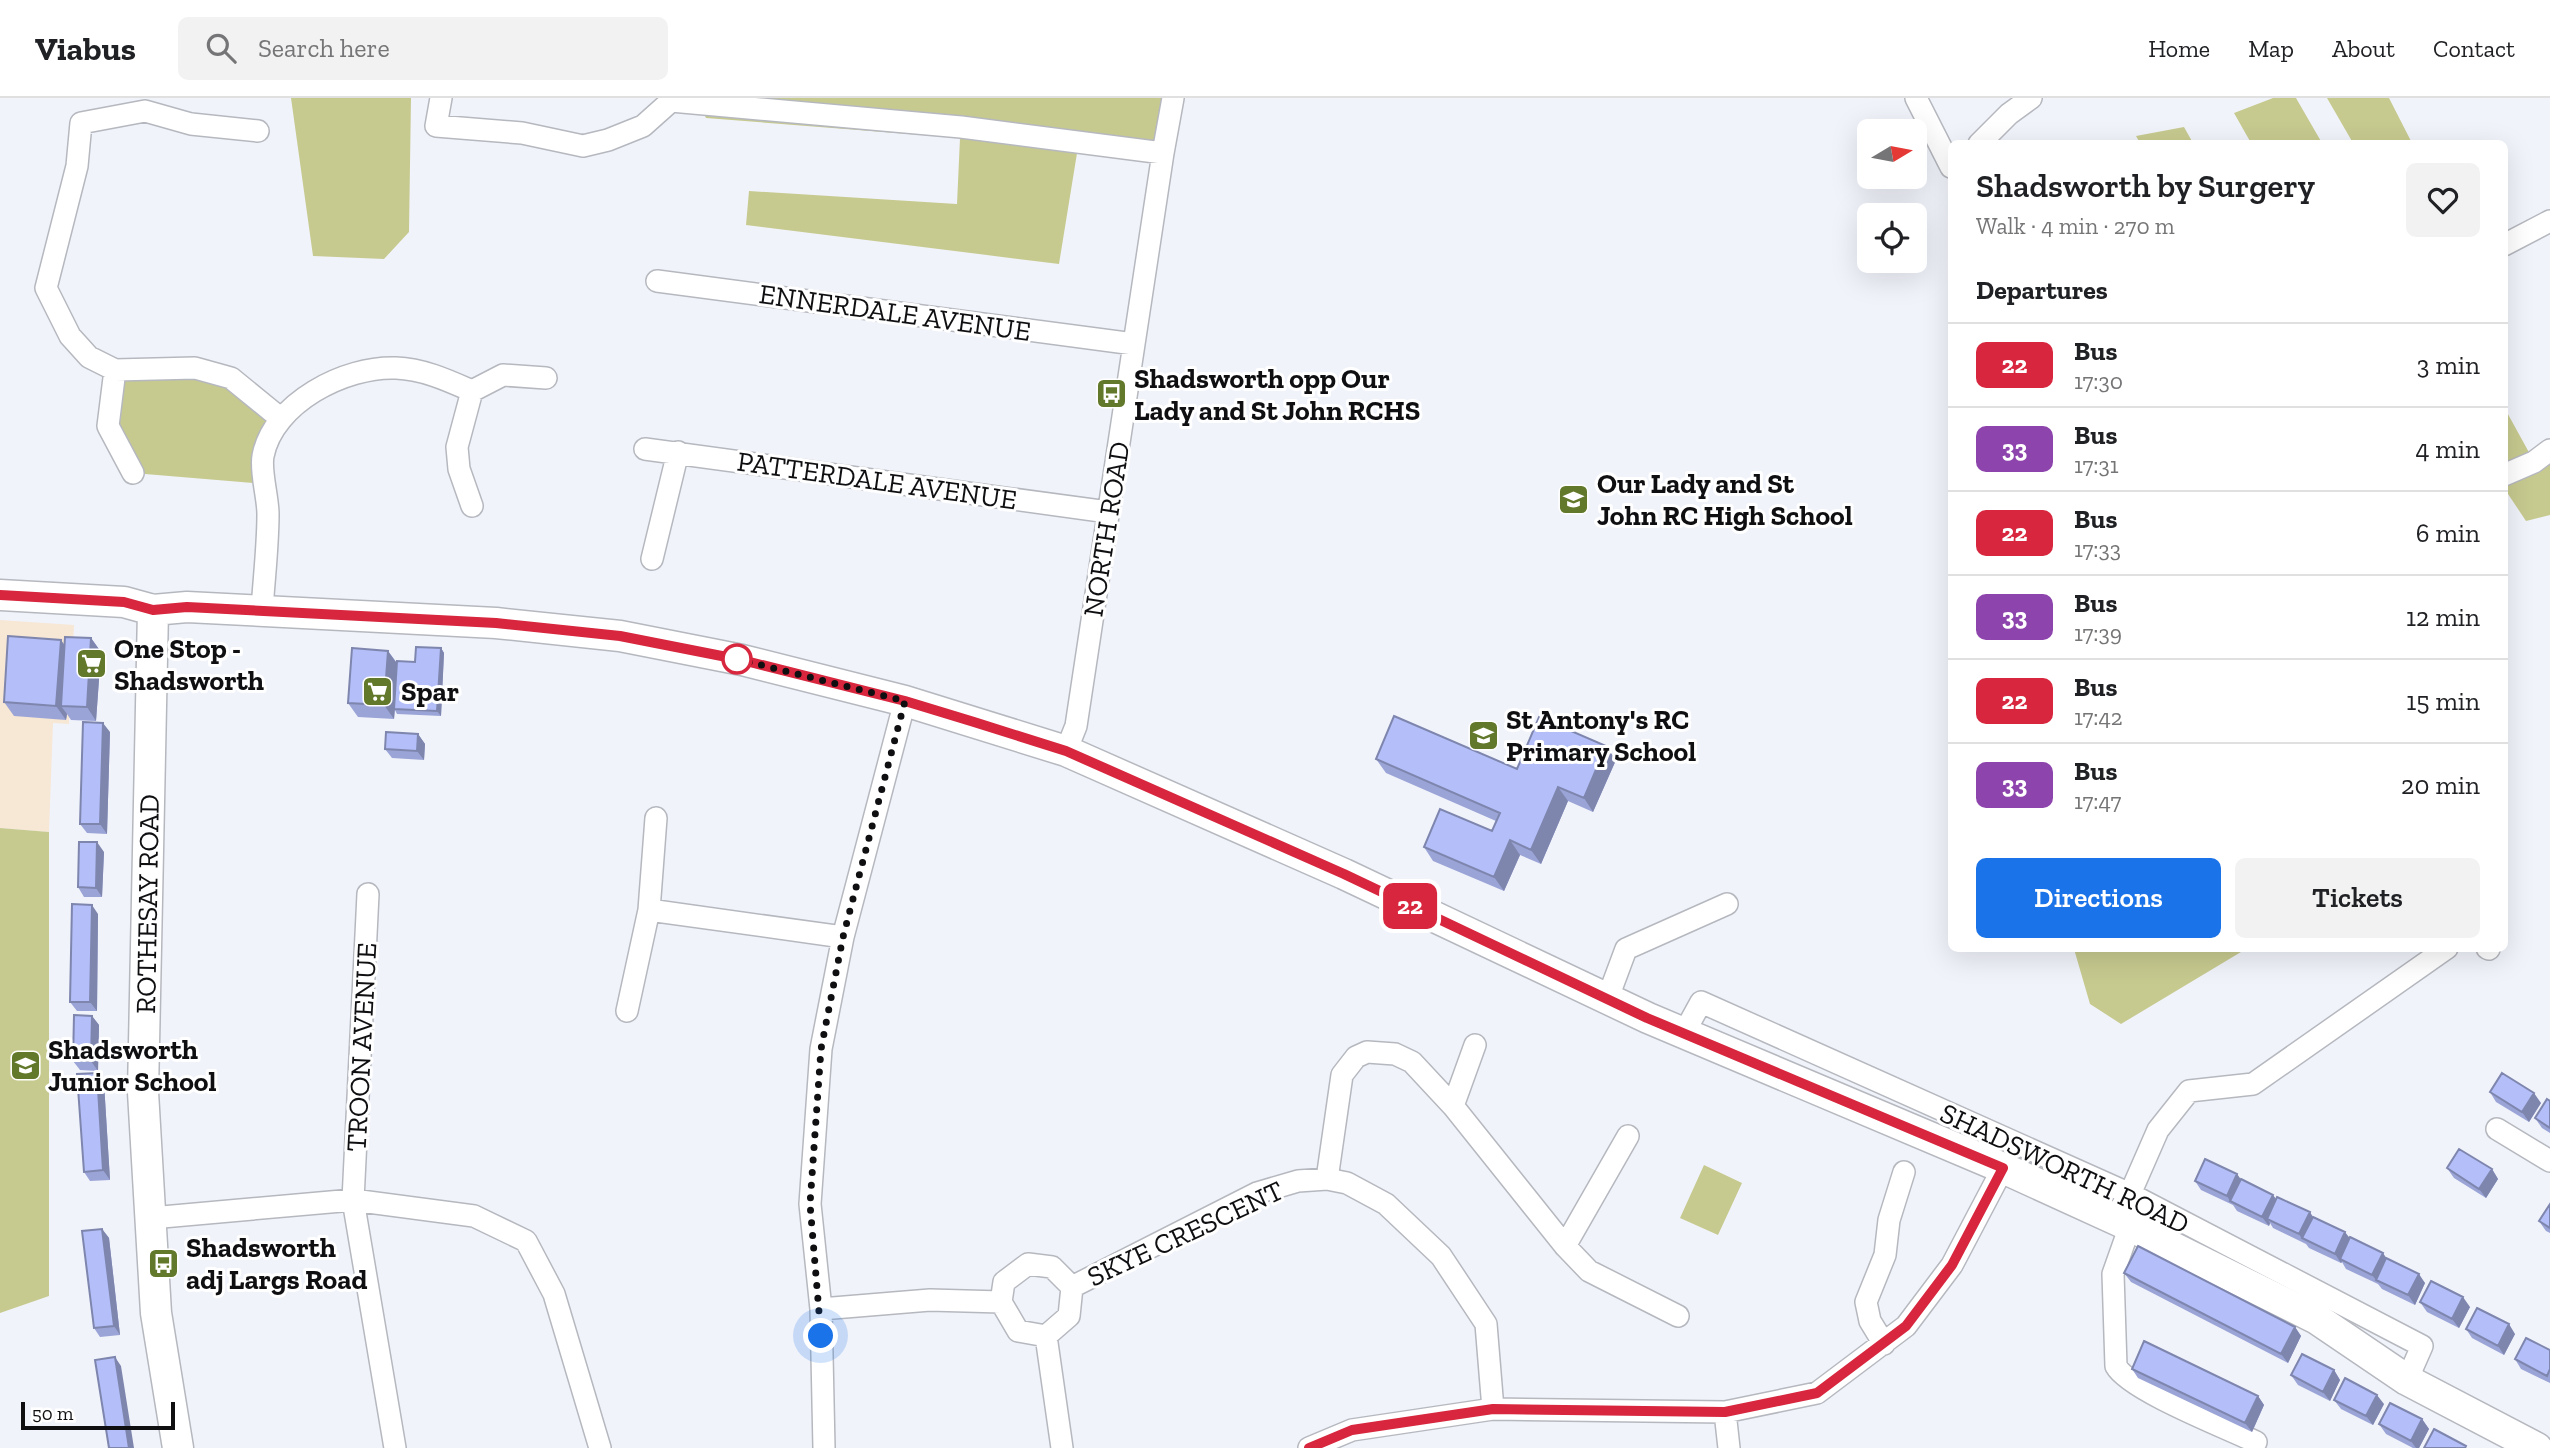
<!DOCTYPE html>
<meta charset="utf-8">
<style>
body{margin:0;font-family:"Zilla Slab",serif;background:#f2f2f2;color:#202124;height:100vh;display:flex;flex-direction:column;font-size:26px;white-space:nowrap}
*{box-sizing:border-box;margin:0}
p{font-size:23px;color:#757577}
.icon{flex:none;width:38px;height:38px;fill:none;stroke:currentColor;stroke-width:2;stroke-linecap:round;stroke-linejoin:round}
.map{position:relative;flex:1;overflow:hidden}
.side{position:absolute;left:1948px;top:42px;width:560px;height:812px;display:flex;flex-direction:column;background:#fff;border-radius:10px;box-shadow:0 7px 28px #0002}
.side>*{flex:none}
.badge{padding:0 14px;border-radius:10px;font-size:24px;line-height:46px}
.needle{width:46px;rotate:80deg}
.tools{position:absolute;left:1857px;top:21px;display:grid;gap:14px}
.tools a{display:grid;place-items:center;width:70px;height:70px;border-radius:10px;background:#fff;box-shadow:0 7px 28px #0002;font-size:35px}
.scale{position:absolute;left:21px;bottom:18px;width:154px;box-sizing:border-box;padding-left:7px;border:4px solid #0f0f12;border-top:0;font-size:19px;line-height:24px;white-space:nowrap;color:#0f0f12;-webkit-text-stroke:5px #fff;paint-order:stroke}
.you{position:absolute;width:35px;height:35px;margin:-18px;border:5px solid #fff;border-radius:50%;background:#1a73e8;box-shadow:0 0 0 10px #1a73e833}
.map>.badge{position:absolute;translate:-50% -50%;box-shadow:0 0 0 4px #fff}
h2{padding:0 28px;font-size:26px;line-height:63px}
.round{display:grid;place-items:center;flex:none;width:74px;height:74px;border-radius:10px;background:#f2f2f2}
.headline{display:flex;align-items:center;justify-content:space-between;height:119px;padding:0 28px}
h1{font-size:33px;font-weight:600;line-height:52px}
.button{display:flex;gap:14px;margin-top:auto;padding:14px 28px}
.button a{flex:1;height:80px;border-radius:10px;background:#1a73e8;color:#fff;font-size:28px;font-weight:600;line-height:80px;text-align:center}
.button a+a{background:#f2f2f2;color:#202124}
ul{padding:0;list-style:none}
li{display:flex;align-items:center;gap:21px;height:84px;padding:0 28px;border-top:2px solid #e0e0e0}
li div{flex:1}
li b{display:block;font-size:26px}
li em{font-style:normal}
li .badge{min-width:77px;font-weight:700;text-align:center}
header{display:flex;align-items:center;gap:42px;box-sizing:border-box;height:98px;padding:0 35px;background:#fff;border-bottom:2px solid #e0e0e0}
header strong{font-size:33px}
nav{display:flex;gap:38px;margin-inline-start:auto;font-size:24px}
.search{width:490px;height:63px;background:#f2f2f2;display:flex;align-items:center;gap:18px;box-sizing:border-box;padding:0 24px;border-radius:10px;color:#757577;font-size:26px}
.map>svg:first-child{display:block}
.industrial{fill:#f7e7d5}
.green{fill:#c7ca8f}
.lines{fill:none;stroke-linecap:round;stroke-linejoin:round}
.street-casing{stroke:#b6b8bf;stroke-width:24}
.secondary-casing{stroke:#b6b8bf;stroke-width:33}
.street{stroke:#fff;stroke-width:21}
.secondary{stroke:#fff;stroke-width:30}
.wall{fill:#9ba4d6}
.shaded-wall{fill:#7e86ae}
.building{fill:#b4bff9;stroke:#7e86ae;stroke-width:2}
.line-casing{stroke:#fff;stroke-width:16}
.line{stroke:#d7263d;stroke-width:10}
.walk{stroke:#0f0f12;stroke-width:7;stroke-dasharray:0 12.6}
.stop-dot{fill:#fff;stroke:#d7263d;stroke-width:3.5}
.labels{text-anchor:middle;stroke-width:6;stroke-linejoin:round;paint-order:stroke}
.street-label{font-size:28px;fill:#0f0f12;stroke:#fff}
.poi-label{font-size:28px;font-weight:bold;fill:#0f0f12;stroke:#fff;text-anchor:start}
</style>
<header>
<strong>Viabus</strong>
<div class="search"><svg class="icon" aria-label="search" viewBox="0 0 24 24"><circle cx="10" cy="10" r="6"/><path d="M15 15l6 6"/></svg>Search here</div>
<nav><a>Home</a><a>Map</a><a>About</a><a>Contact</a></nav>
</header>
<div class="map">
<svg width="2550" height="1350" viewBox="0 0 2550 1350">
<rect width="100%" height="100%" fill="#f1f3fb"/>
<path class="industrial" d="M0 522 74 527 69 626 53 625 49 734 0 730Z"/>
<path class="green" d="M291 0H411L409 134 384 161 313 158Z
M696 0H1173L1163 55 1078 49 1059 166 746 127 749 93 957 106 960 40 706 20Z
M2273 0H2296L2322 45H2251L2234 15Z
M2327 0H2389L2412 45H2353Z
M2184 29 2193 45H2140L2136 38Z
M115 272 231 280 280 320 266 386 133 375 108 328Z
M2504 309 2531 358 2550 347V417L2526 423 2504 390Z
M0 730 49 734V1198L0 1215Z
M2074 851V850L2246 851 2121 926 2090 906Z
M1704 1067 1742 1085 1718 1137 1680 1120Z"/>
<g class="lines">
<defs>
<path id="street" d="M441 0 436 28 522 35 583 48 608 42 643 28 671 3 961 29 1163 55
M1916 0 1951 69
M258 33 191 26 145 13 81 25 77 68 46 190 70 238 89 259 115 272 195 270 231 280 280 320
M1979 46 2009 16 2031 0
M2504 147 2550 123
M657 183 1134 246
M115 272 108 328 133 375
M645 351 1108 414
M2504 377 2534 364 2550 352
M472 408 459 371 457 349 472 293
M652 461 678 354
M262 512C264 480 268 448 268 416 268 399 260 373 263 358 273 305 345 268 396 270 423 271 447 282 472 293L503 277 546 280
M1066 653 1076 628 1163 55 1173 0
M368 796 353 1102 395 1350
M649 812 843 839
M2487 850 2489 851
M1607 902 1626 851 1727 806
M627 913 649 812 656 720
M1684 935 1701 904 2130 1096 2422 1248 2407 1282
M1453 1008 1475 947
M2497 1031 2550 1063
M1327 1081 1342 977 1356 959 1367 954 1395 956 1412 964 1453 1008 1565 1148 1589 1173 1678 1218
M2122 1108 2130 1096 2158 1032 2189 993 2253 986 2447 850
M151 1120 353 1102 474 1118 526 1143 554 1196 600 1350
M2130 1128 2113 1176 2116 1268C2129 1292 2227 1330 2256 1344
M1565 1148 1628 1038
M1028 1166 1052 1169 1072 1189 1069 1218 1046 1238 1018 1233 1001 1204 1004 1184Z
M1072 1189 1257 1095 1298 1083 1327 1081 1347 1085 1386 1106 1441 1158 1486 1226 1493 1311
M821 1211 930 1202 1001 1204
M1046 1238 1062 1350
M1884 1246 1870 1223 1866 1204 1885 1157 1889 1122 1904 1074
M1725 1314 1729 1350
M824 1350 821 1211 810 1106 821 951 843 839 905 603
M1309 1350 1352 1332 1493 1311 1725 1314 1817 1295 1906 1228 1952 1167 2003 1070"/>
<path id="secondary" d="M0 497 124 504 153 512 187 509 496 525 620 538 742 562 905 603 1066 653 1344 776 1648 920 2003 1070 2130 1128 2317 1221 2407 1282 2537 1350
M153 512 143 994 156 1215 178 1350"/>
</defs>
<use href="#street" class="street-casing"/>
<use href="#secondary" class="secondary-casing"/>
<use href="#street" class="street"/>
<use href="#secondary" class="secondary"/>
</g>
<path class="wall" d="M91 540 101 554 96 623 71 622 67 616 66 622 14 618 4 604 65 547Z
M441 550 444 555 441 618 397 616 395 612 394 621 358 619 348 605 388 553 397 565 415 564Z
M110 634 107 736 87 735 80 726Z
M418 636 425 646 424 662 392 660 385 651Z
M1376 661 1517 671 1616 662 1593 714 1568 703 1541 766 1520 757 1504 793 1433 763 1424 749 1492 733 1496 723 1386 675Z
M104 754 102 799H84L78 789Z
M98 816 97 913H77L70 904Z
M92 918 99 927 98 973 80 972 73 963Z
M97 975 104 985 110 1082 90 1083 84 1074Z
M2490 994 2541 1005 2529 1024 2496 1004Z
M2550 1003V1035L2542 1030 2535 1020Z
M2447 1070 2492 1071 2498 1081 2486 1100 2454 1080Z
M2237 1076 2241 1082 2273 1097 2276 1101 2313 1119 2387 1161 2425 1185 2415 1207 2382 1191 2378 1186 2346 1171 2342 1164 2341 1165 2309 1150 2306 1146 2273 1130 2270 1125 2269 1128 2237 1113 2233 1107 2201 1092 2195 1083Z
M2550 1106V1135L2546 1133 2539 1123Z
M102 1131 109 1140 120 1237 100 1239 94 1230Z
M2124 1175 2295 1229 2301 1238 2288 1265 2131 1184Z
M2420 1204 2470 1209 2459 1230 2427 1214Z
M2466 1231 2515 1236 2504 1257 2472 1240Z
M2550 1252V1285L2521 1271 2515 1261Z
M2132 1271 2258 1298 2264 1307 2252 1334 2138 1280Z
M2334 1272 2340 1282 2330 1303 2298 1287 2291 1277Z
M2334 1302 2384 1306 2373 1327 2341 1311Z
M2422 1321 2429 1331 2419 1350H2413L2386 1336 2379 1326Z"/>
<path class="shaded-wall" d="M91 540 101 554 96 623 87 609Z
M61 542 71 556 61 608 67 616 66 622 56 608Z
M441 550 444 555 441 618 437 613Z
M388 553 398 567 394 621 384 607Z
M103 625 110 634 107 736 100 726Z
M418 636 425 646 424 662 417 653Z
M1606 648 1616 662 1593 714 1584 700Z
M1558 689 1568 703 1541 766 1531 752Z
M1510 742 1520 757 1504 793 1494 779Z
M97 744 104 754 102 799 96 790Z
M92 807 98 816 97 913 90 904Z
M92 918 99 927 98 973 91 963Z
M97 975 104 985 110 1082 103 1072Z
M2534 995 2541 1005 2529 1024 2522 1014Z
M2492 1071 2498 1081 2486 1100 2479 1091Z
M2237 1076 2244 1086 2230 1103 2227 1098Z
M2273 1097 2279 1106 2267 1121 2270 1125 2269 1128 2262 1119Z
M2310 1114 2316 1124 2302 1141 2299 1136Z
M102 1131 109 1140 120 1237 114 1228Z
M2345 1134 2352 1143 2340 1161 2342 1164 2341 1165 2335 1156Z
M2383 1155 2389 1164 2376 1182 2372 1177Z
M2419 1176 2425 1185 2415 1207 2408 1197Z
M2463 1199 2470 1209 2459 1230 2452 1221Z
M2509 1226 2515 1236 2504 1257 2498 1248Z
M2295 1229 2301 1238 2288 1265 2281 1256Z
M115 1259 121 1268 134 1350H129Z
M2334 1272 2340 1282 2330 1303 2323 1294Z
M2377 1297 2384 1306 2373 1327 2366 1318Z
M2258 1298 2264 1307 2252 1334 2245 1325Z
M2422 1321 2429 1331 2419 1350H2416L2411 1343Z"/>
<path class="building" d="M8 538 61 542 56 608 4 604Z
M65 539 91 540 87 609 61 608Z
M416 549 441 550 437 613 394 611 397 563 415 564Z
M352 550 388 553 384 607 348 605Z
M1394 618 1517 671 1539 619 1606 648 1584 700 1558 689 1531 752 1510 742 1494 779 1424 749 1440 711 1492 733 1500 715 1376 661Z
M83 624 103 625 100 726H80Z
M386 634 418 636 417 653 385 651Z
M79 744H97L96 790 78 789Z
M72 806 92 807 90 904H70Z
M74 917 92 918 91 963H73Z
M97 975 103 1072 84 1074 77 976Z
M2502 975 2534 995 2522 1014 2490 994Z
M2547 1001 2550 1003V1030L2535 1020Z
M2459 1051 2492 1071 2479 1091 2447 1070Z
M2205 1061 2237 1076 2227 1098 2195 1083Z
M2241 1081 2273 1097 2262 1119 2230 1103Z
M2277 1099 2310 1114 2299 1136 2267 1121Z
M2550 1106V1130L2539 1123Z
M2313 1119 2345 1134 2335 1156 2302 1140Z
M102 1131 114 1228 94 1230 82 1133Z
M2350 1139 2383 1155 2372 1177 2340 1161Z
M2138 1148 2295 1229 2281 1256 2124 1175Z
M2386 1160 2419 1176 2408 1197 2376 1182Z
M2431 1183 2463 1199 2452 1221 2420 1204Z
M2477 1210 2509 1226 2498 1248 2466 1231Z
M2526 1240 2550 1252V1271L2547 1278 2515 1261Z
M2144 1243 2258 1298 2245 1325 2132 1271Z
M2302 1256 2334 1272 2323 1294 2291 1277Z
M115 1259 129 1350H109L95 1262Z
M2345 1280 2377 1297 2366 1318 2334 1302Z
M2390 1305 2422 1321 2411 1343 2379 1326Z
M2434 1331 2466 1348 2465 1350H2424Z"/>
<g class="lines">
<defs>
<path id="line" d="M0 497 124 504 153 512 187 509 496 525 620 538 742 562 905 603 974 624 1066 653 1344 776 1647 920 2003 1070 1952 1167 1906 1228 1817 1295 1725 1314 1493 1311 1352 1332 1309 1350"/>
</defs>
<use href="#line" class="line-casing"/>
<use href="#line" class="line"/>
<path class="walk" d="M737 561 905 603 843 839 821 951 810 1106 821 1238"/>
</g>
<defs>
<symbol id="bus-square" viewBox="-11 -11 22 22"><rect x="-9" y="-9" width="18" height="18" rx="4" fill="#62782a" stroke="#fff"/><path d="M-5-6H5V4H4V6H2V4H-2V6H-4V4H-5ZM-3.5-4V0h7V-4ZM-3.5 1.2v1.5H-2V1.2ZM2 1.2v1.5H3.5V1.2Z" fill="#fff"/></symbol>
<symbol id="school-square" viewBox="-11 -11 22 22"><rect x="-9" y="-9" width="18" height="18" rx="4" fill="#62782a" stroke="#fff"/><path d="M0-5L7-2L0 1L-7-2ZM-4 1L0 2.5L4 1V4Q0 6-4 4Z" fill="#fff"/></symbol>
<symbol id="supermarket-square" viewBox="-11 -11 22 22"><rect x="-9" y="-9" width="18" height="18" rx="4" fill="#62782a" stroke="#fff"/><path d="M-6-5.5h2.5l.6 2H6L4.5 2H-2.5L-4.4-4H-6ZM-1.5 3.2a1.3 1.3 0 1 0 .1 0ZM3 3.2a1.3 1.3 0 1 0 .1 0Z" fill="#fff"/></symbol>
</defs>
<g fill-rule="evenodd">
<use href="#bus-square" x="1094" y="278" width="35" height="35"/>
<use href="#school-square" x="1556" y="384" width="35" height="35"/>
<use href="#supermarket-square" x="74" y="548" width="35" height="35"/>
<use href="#supermarket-square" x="360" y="576" width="35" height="35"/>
<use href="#school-square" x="1466" y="620" width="35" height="35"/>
<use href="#school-square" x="8" y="950" width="35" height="35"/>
<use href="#bus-square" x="146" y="1148" width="35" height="35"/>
</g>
<circle class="stop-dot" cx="737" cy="561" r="14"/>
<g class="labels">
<g class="street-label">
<text transform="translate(895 214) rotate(8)" y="10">ENNERDALE AVENUE</text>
<text transform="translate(877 382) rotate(8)" y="10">PATTERDALE AVENUE</text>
<text transform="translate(1106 431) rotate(-81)" y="10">NORTH ROAD</text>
<text transform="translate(147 806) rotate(-89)" y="10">ROTHESAY ROAD</text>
<text transform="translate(361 949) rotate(-87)" y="10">TROON AVENUE</text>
<text transform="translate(2065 1070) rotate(25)" y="10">SHADSWORTH ROAD</text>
<text transform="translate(1185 1135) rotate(-25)" y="10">SKYE CRESCENT</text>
</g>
<g class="poi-label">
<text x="1134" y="290">Shadsworth opp Our<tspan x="1134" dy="32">Lady and St John RCHS</tspan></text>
<text x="1597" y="395">Our Lady and St<tspan x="1597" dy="32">John RC High School</tspan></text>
<text x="114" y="560">One Stop -<tspan x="114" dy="32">Shadsworth</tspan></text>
<text x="401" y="603">Spar</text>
<text x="1506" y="631">St Antony's RC<tspan x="1506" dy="32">Primary School</tspan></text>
<text x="48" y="961">Shadsworth<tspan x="48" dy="32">Junior School</tspan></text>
<text x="186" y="1159">Shadsworth<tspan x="186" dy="32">adj Largs Road</tspan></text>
</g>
</g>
</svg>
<div class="tools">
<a><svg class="needle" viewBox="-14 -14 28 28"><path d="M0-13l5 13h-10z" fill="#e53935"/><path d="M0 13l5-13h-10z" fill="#757577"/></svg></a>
<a><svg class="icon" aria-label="locate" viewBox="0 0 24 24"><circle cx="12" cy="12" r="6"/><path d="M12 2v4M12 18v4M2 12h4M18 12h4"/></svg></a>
</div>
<div class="scale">50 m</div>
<div class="you" style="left:821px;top:1238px"></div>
<b class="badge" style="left:1410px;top:808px;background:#d7263d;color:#fff">22</b>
<section class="side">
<div class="headline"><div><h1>Shadsworth by Surgery</h1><p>Walk · 4 min · 270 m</p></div><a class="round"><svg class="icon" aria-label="heart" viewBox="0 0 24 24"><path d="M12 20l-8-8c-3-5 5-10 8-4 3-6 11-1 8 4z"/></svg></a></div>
<h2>Departures</h2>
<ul>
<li><span class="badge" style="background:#d7263d;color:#fff">22</span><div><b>Bus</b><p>17:30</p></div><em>3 min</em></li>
<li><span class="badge" style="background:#8e44ad;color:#fff">33</span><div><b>Bus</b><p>17:31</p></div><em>4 min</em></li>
<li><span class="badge" style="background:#d7263d;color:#fff">22</span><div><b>Bus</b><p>17:33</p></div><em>6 min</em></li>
<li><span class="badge" style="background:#8e44ad;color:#fff">33</span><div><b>Bus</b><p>17:39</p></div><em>12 min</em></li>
<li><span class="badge" style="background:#d7263d;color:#fff">22</span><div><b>Bus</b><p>17:42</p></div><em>15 min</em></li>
<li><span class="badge" style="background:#8e44ad;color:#fff">33</span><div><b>Bus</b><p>17:47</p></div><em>20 min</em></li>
</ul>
<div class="button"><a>Directions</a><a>Tickets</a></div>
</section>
</div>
